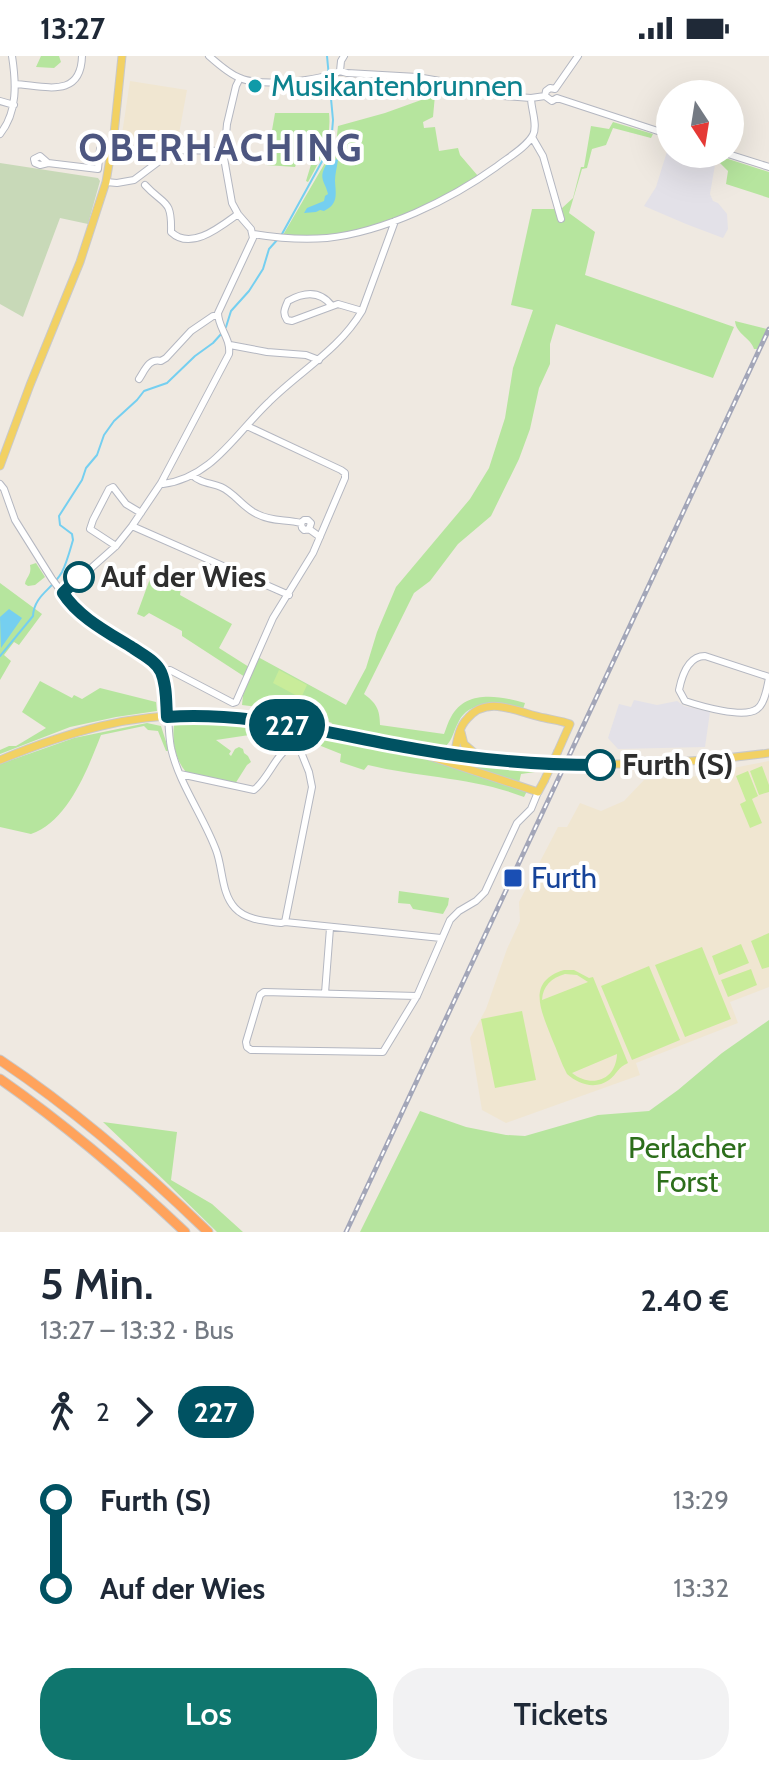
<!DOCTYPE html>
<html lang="de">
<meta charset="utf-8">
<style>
body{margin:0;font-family:Cabin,sans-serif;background:#f2f2f3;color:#1f2937;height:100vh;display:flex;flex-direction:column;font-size:30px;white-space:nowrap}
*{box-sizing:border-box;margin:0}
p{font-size:26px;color:#747a83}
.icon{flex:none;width:44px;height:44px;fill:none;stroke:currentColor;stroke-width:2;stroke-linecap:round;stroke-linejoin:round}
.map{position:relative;height:1176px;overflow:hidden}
.panel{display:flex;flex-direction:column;background:#fff;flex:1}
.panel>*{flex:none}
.badge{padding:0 16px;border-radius:26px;font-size:28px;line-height:52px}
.needle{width:52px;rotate:168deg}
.controls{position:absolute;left:656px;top:24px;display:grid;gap:16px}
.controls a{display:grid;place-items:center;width:88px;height:88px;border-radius:50%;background:#fff;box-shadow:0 8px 32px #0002;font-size:40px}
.map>.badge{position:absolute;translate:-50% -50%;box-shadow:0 0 0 4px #fff}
.legs{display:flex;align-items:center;gap:12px;height:88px;padding:0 40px;font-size:26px}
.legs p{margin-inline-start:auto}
.headline{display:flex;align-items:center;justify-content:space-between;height:136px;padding:0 40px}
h1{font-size:44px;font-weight:600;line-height:60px}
.cta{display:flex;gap:16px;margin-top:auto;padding:16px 40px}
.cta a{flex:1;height:92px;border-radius:32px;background:#0f766e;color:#fff;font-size:32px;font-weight:600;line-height:92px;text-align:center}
.cta a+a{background:#f2f2f3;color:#1f2937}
ul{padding:0 40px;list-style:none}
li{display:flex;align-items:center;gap:28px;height:88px;font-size:30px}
li i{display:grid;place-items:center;width:12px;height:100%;margin:0 10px;background:currentColor}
li i::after{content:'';width:20px;height:20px;margin:-10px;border:6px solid;border-radius:50%;background:#fff}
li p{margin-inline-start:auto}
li:first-child i{background:linear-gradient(#0000 50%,currentColor 0)}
li:last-child i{background:linear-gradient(currentColor 50%,#0000 0)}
.status{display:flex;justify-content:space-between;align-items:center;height:56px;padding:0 40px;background:#fff;direction:ltr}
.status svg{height:22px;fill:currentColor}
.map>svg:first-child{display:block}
.industrial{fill:#e3e1e8}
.education{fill:#f0e6d1}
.green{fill:#b6e59e}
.cemetery{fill:#c8d9b8}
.pitch{fill:#c9ec9a;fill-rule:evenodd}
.water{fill:#75cff0}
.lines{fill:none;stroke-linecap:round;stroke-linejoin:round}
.stream{stroke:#75cff0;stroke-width:2}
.minor-casing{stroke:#b4b7c1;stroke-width:8}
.major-casing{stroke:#c9c9c9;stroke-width:9}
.highway-casing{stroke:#c9c9c9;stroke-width:11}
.minor{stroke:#fff;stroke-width:6}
.major{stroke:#f2d163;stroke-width:7}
.highway{stroke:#ffa35c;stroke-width:9}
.rail-casing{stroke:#a3a6b8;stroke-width:5}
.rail{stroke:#fff;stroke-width:2;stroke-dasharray:6;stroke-linecap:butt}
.major-bridge-casing{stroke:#c9c9c9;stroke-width:9;stroke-linecap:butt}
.major-bridge{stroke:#f2d163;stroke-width:7}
.line-1-casing{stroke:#fff;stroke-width:18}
.line-1{stroke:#005262;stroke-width:12}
.culture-dot{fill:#0f9aa8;stroke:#fff;stroke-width:3}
.stop-1-dot{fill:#fff;stroke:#005262;stroke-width:4}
.transit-dot{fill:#1a4fb4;stroke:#fff;stroke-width:3}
.labels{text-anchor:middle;stroke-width:8;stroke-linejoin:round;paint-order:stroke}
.culture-label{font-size:30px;fill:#0d838f;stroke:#fff;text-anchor:start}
.stop-label{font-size:30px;font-weight:bold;fill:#2e2e2e;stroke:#fff;text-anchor:start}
.transit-label{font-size:30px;fill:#164399;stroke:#fff;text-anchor:start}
.park-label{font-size:30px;fill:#2c6e1b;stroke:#fff}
.district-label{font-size:38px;font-weight:bold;letter-spacing:2px;fill:#4d5680;stroke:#fff}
</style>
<div class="status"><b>13:27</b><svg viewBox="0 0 49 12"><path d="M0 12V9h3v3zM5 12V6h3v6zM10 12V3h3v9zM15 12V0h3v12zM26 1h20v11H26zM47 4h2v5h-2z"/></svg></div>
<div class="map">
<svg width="769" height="1176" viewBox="0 0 769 1176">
<rect width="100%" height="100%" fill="#efe9e1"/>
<path class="industrial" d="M669 89 670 98H698L716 103 710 138 713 145 718 147 727 158 728 173 723 182 686 168 644 150 656 131Z
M634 644 657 649 677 645 684 650 710 656 705 691 618 693 608 682 619 648 631 651Z"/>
<path class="education" d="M130 25 187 34 178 83 170 87 164 85 161 91 127 86 126 81 122 78Z
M769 705V931L730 946 738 967 636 1007 640 1019 506 1067 482 1054 470 982 486 953 507 893 520 865 519 846 558 771H567L580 747 601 755 624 745 644 724 699 720 733 721V712Z"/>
<path class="green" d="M41 0H59L61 6 54 12 36 11Z
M435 39 433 61 423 66 424 72 435 71 439 95 458 92 460 99 478 120C429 156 345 187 283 179L336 88 338 70 385 57Z
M275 57H329C332 83 321 103 308 126L306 125 313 102 300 98 295 111 266 109Z
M613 66 653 78 651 82 613 72 606 89 592 93 587 112 582 113 569 157 595 176 585 219 734 271 713 322 556 268 550 288V308L539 332 530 373 519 403 491 460 458 488 430 525 414 537 364 638C376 647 380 653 380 669L444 678C446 673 448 666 451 661 466 633 500 640 525 647L523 653C500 650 470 641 458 667 453 676 453 683 446 690L408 687 329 673 332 667 302 656 242 649 243 639 258 601 346 649 366 612 377 576 396 531 470 443 489 412 505 362 513 312 533 254 511 249 532 153H561L573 142 581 111H584L591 70 609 73Z
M719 100 769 116V142L726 128 728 115 716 103Z
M735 265 767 273 757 293H754C751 282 736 278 735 265Z
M36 507 45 521 35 529 28 530 25 528C26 521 32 519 30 509Z
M151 520 181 533 180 539 232 568 219 592 249 611 245 621 182 580V575L149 557 144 561 137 558Z
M0 527 42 558 19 589 14 586 4 599 11 605 0 624Z
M40 625 72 642 74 639 82 643 100 632 156 646 157 655 116 661 70 671 0 698V694L9 690H16L46 672 22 656Z
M205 664 302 675 409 697 527 735 524 741C473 721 421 722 368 709L364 714 340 706 341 698 321 690 308 692 295 684 256 678 216 684 231 695 229 698 231 700 235 693 239 691 243 693 244 697 248 700 251 706 247 709 235 728 186 716C175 703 172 686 174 669L179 665Z
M147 667 161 670 169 695H166L158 675 148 674 144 670 101 679C88 712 68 766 31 778L0 771V708L74 682Z
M436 700 543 713 542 715 521 718 519 727Z
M399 835 449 842 448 849 443 858 413 853 410 848 398 847Z
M769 964V1176H360L420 1055 466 1071 506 1079 525 1080 598 1059 649 1055 678 1034 722 997Z
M103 1066 177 1076 171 1124 212 1148 243 1176H217L168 1128Z"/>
<path class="cemetery" d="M0 107 98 122 100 125 88 168 60 162 23 261 0 248Z"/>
<path class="pitch" d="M279 614 307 629 301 642 273 627Z
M762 710 769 729V736L759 739 750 715Z
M748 715 758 740 752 743 762 767 750 772 740 748 746 745 736 720Z
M769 877V911L762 913 751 885Z
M741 888 749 907 719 919 712 900Z
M702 891 731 963 685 981 655 909Z
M649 910 680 984 632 1004 601 930Z
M751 913 757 929 728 941 721 924Z
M564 914H574L589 922 593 921 628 1007C618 1011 617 1018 609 1024 595 1034 578 1028 567 1018 561 1007 557 994 552 983 542 956 525 926 564 914ZM565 918 577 919 588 926 542 944C543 930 551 922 565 918ZM617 998C616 1025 591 1032 572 1017Z
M522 955 536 1024 495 1032 481 963Z"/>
<path class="water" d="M336 103 338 104C337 111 335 118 335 125 336 140 338 148 324 155L320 154 316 156 304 157 307 152 324 145 325 140 328 138C325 125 318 123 326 109L333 108Z
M9 553 22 562 1 592 0 561Z"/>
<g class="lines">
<path class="stream" d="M282 178 331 89 333 64 327 0
M226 271 231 255 249 235 263 213 269 193 278 183
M0 600 33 560C34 539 53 533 62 516 67 506 70 494 73 484L72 478 60 469 59 460 82 424 86 412 97 399 104 379 114 365 137 344 144 335 167 327 195 300 213 287 222 277"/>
<defs>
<path id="minor" d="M209 0C218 8 229 18 240 22 260 31 320 25 340 15L347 17 417 21 457 28 503 40 531 42 545 40 552 45 557 42 670 79
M340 15 341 5 344 0
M15 28C45 30 81 43 82 0
M545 40 546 35 550 32 555 33 578 0
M0 45 14 49
M0 78C18 56 16 26 12 0
M532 81 543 100 561 163
M728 98 769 111
M48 107 40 100 34 103 35 107 40 109 48 107 98 113 100 93 111 94
M106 126 117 127 134 124 166 100 178 94 224 95
M145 129C164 150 172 142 171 176 191 195 220 171 238 158
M253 178C277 182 303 184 327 182 384 176 450 144 496 111 507 102 526 92 533 79 538 69 531 53 531 42
M332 250C320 234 304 236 288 245 285 252 282 257 287 264L292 265 338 248 362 255
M230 289 267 296 306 299 319 304
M139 323C145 314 149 302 161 305L166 302 191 275 213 260H218
M192 419C200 427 211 427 221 431 235 437 243 452 257 458 272 466 286 463 301 467
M161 427 163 428C212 422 236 377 269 346 301 314 338 295 362 255L395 165
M0 428 4 433 15 464 52 523 70 547 94 566 156 608C171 629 166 666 171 692 179 728 203 759 216 794 223 812 221 837 235 852 246 864 265 865 281 867L285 866 441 882
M132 470 289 539
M309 473 311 467 308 464H304L301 467 302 472 304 474 309 473 320 481
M116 490 90 473 93 464 109 433 113 431 126 448 141 457
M63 537 116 490 132 470 161 427 229 298C231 282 218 272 218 257L253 182 251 173 238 158 232 147 224 102 227 68 236 30 240 22
M161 615 170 614 233 647 236 646 273 562 313 497 345 422V417L341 414 247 370
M769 621 705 600C688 600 682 619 679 634L685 645C700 650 744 663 757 653 765 648 767 631 769 622
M180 718 254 734C269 722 275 699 292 689L299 691 309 716 312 731 285 866
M325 937 330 872
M417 940 264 936 260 939 246 986 247 991 251 994 383 996 417 940 450 864 459 855 476 845 485 836 517 767 531 753 538 736"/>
<path id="major" d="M0 410 30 329 80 206 106 126 114 78 122 0
M461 676 464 688 479 701
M420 695 426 699 538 736 544 725
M454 699C457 687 458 672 467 663 488 637 520 658 545 662 554 664 562 665 570 668L558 695
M0 704C65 677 136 655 207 660 292 665 375 689 459 700 563 712 665 711 769 697"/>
<path id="highway" d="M0 1004C75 1054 143 1113 208 1176
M0 1023C66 1069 127 1121 185 1176"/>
</defs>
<use href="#minor" class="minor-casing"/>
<use href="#major" class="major-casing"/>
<use href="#highway" class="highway-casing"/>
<use href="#minor" class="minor"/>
<use href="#major" class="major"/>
<use href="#highway" class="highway"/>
<defs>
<path id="rail" d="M346 1176 769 273"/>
</defs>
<use href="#rail" class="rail-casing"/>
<use href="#rail" class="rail"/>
<defs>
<path id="major-bridge" d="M544 725 558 695"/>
</defs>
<use href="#major-bridge" class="major-bridge-casing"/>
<use href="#major-bridge" class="major-bridge"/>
</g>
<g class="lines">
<defs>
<path id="line-1" d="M79 521 63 537C78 561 109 577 133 592 143 599 156 605 161 616 167 630 166 647 167 661 251 655 334 679 416 693 477 704 538 709 600 709"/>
</defs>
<use href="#line-1" class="line-1-casing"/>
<use href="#line-1" class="line-1"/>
</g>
<circle class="culture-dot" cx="255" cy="30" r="8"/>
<g class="stop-1-dot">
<circle cx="79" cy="521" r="14"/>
<circle cx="600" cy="709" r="14"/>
</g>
<rect class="transit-dot" x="503" y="812" width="20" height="20" rx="4"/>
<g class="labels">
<g class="culture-label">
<text x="271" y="40">Musikantenbrunnen</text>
</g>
<g class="stop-label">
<text x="101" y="531">Auf der Wies</text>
<text x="622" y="719">Furth (S)</text>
</g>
<g class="transit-label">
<text x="531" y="832">Furth</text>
</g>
<g class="park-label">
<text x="687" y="1102">Perlacher<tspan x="687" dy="34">Forst</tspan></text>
</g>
<g class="district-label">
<text x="221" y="105">OBERHACHING</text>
</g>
</g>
</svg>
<div class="controls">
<a><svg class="needle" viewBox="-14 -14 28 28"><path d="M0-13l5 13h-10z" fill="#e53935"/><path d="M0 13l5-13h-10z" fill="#747a83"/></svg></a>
</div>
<b class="badge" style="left:287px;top:669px;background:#005262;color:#fff">227</b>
</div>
<section class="panel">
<div class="headline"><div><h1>5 Min.</h1><p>13:27 – 13:32 · Bus</p></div><b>2.40 €</b></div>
<div class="legs"><svg class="icon" aria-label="walk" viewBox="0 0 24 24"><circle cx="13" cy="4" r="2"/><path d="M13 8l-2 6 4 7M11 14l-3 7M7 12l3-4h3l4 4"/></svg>2<svg class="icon" aria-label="forward" viewBox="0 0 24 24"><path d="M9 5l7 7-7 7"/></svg><b class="badge" style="background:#005262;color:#fff">227</b></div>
<ul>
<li><i style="color:#005262"></i><b>Furth (S)</b><p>13:29</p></li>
<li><i style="color:#005262"></i><b>Auf der Wies</b><p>13:32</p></li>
</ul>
<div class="cta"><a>Los</a><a>Tickets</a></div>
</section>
